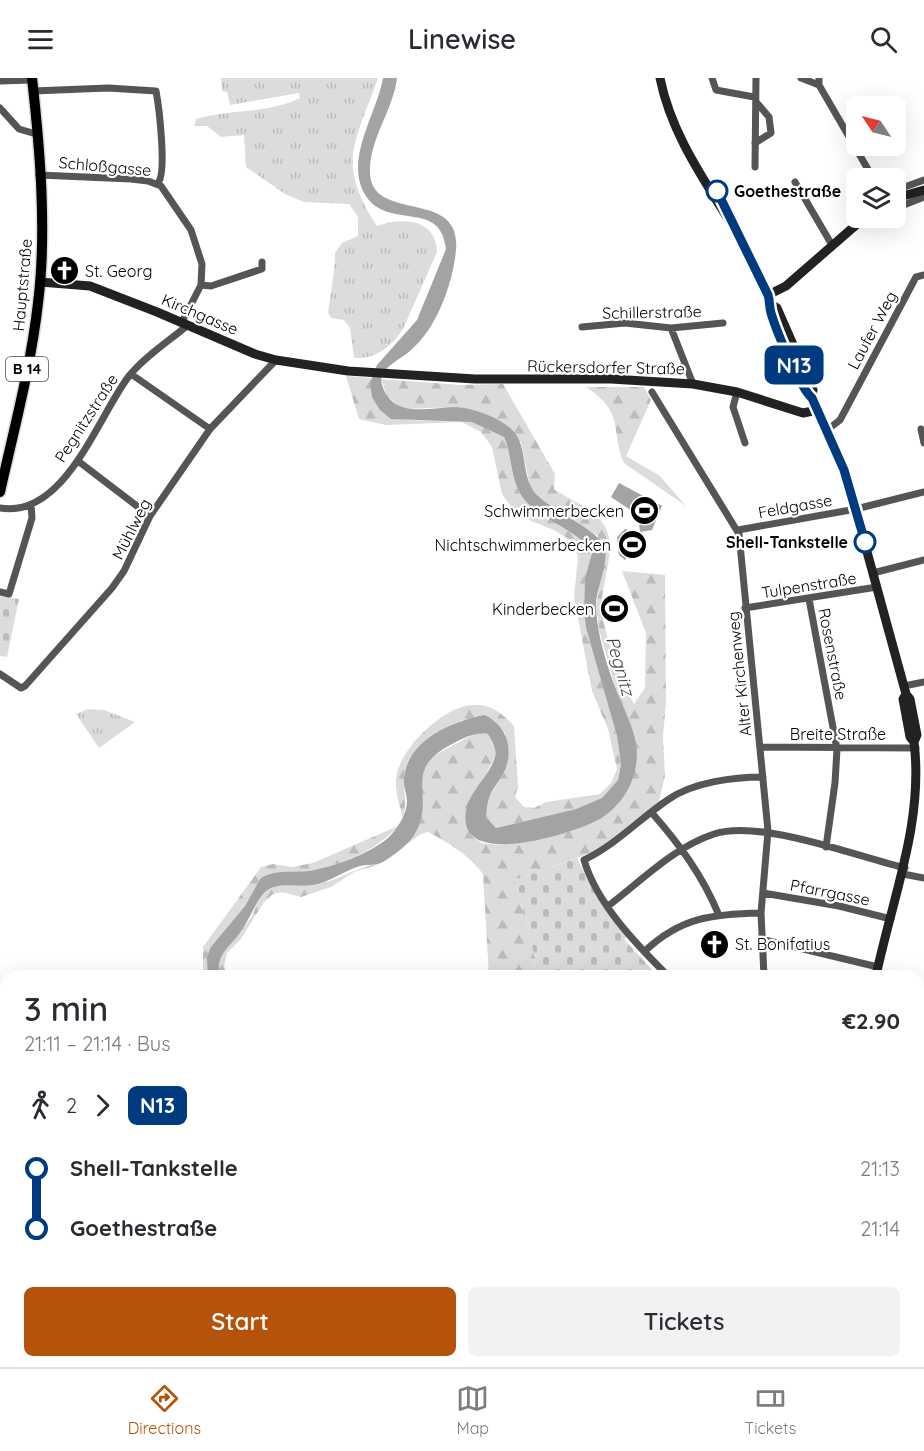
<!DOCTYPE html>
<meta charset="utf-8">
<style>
body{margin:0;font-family:Quicksand,sans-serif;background:#f2f2f3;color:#2b2b33;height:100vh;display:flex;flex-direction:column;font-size:22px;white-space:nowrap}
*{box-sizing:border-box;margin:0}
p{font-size:20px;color:#7c7c81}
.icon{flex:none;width:33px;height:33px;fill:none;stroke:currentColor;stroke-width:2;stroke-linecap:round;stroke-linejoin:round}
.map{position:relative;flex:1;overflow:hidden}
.side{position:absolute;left:0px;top:892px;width:924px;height:398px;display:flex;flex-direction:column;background:#fff;border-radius:18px 18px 0 0;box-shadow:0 6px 24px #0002}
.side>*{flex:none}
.badge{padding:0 12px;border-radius:9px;font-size:21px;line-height:39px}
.needle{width:39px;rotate:305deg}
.fabs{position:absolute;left:846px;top:18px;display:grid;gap:12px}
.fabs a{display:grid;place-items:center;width:60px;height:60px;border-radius:9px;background:#fff;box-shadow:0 6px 24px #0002;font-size:30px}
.map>.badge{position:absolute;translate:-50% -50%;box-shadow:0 0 0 3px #fff}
.legs{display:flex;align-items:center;gap:9px;height:66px;padding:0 24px;font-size:20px}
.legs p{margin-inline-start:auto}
.summary{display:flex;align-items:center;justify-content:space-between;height:102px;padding:0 24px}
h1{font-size:33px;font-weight:600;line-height:45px}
.cta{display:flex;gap:12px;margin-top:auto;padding:12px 24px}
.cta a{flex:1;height:69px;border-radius:9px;background:#b45309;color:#fff;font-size:24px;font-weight:600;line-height:69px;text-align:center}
.cta a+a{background:#f2f2f3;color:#2b2b33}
ul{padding:0 24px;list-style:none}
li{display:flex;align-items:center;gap:21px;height:60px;font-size:22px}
li i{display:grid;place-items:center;width:9px;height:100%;margin:0 8px;background:currentColor}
li i::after{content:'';width:15px;height:15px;margin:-8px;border:4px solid;border-radius:50%;background:#fff}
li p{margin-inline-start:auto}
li:first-child i{background:linear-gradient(#0000 50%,currentColor 0)}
li:last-child i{background:linear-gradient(currentColor 50%,#0000 0)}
header{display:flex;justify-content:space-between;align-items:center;height:78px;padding:0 24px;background:#fff;font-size:27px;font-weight:600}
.tabs{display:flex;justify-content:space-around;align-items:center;height:84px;border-top:2px solid #e1e1e2;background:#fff;font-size:16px;color:#7c7c81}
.tabs a{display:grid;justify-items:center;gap:3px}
.tabs .active{color:#b45309}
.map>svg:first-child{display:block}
.grass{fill:url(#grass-tufts)}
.forest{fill:url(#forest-firs)}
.cemetery{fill:url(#cemetery-stones)}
.water{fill:#a3a3a3}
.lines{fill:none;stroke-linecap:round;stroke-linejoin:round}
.stream{stroke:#a3a3a3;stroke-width:2}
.primary-casing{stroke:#dbdbdb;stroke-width:13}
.street{stroke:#555;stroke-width:7}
.secondary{stroke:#222;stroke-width:9}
.primary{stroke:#000;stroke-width:10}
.line-1-casing{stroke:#fff;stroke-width:14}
.line-1{stroke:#003b80;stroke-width:9}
.stop-1-dot{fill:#fff;stroke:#003b80;stroke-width:3}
.labels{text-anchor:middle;stroke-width:4.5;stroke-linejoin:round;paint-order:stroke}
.shield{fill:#fff;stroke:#4c4c4c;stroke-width:1.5}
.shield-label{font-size:15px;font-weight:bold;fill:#000}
.street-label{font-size:16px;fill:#000;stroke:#fff}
.stop-label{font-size:16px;font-weight:bold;fill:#000;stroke:#fff;text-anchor:start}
.poi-label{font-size:16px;fill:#000;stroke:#fff;text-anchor:end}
.water-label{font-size:18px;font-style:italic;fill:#444;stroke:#fff}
</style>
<header><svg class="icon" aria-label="menu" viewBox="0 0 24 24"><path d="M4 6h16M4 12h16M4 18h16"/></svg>Linewise<svg class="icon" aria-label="search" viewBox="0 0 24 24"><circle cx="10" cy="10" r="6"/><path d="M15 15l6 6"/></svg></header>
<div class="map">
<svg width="924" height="1289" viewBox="0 0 924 1289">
<defs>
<pattern id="grass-tufts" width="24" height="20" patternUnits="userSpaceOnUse" patternTransform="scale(1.5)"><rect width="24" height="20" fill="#dcdcdc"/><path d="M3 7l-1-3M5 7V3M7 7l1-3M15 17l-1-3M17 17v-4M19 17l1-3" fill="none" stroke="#bbb"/></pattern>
<pattern id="forest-firs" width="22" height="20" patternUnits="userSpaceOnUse" patternTransform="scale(1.5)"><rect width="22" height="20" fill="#dcdcdc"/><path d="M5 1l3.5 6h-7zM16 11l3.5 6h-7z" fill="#bbb"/></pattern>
<pattern id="cemetery-stones" width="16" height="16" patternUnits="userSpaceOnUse" patternTransform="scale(1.5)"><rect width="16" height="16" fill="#dcdcdc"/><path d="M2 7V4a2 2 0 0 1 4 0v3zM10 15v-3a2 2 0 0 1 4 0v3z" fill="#bbb"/></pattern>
</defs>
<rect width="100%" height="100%" fill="#fff"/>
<path class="grass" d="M221 0H378C356 64 335 84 377 148 401 139 436 140 437 174L403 251C390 270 376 281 354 280L350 250 344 242 331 240 328 234C331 215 335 193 335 175L342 165 358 158V139L349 126 304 124 285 116 246 89 244 57 221 59 207 48H194L196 41C231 31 267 36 300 20L299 15 230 27 227 14 222 13Z
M88 631 104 632 135 644 99 670 76 636Z"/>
<path class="forest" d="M346 298 372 300 370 305 405 342 473 344 504 359C512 377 510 400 521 417 538 443 578 450 592 475L585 500 584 533 586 550 617 658 621 686 618 702 602 720 576 731 496 750 486 739 489 719 505 693V655L462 642C439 656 403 669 404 702 404 717 407 724 403 739 398 723 392 704 399 689 408 663 450 623 479 627 494 628 505 638 514 648L518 708 515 719 524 729 534 730 546 724 600 716 611 705 617 691 608 651 592 613 574 519 578 479 573 464 554 452 531 443 513 431 502 416 492 369 481 354 462 344 386 347 359 341Z
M381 301 461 307 503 306 555 396 554 411C571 423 599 432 607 453 616 479 599 509 602 535 606 561 622 603 634 626L645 610 646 555 622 493 665 497 666 623 663 659 665 698 658 728 607 769 515 802 535 880 534 898H489L483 796C469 777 449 765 428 754L421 756 396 774 416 755 423 692 431 679 476 655 488 656 495 668V679L466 734V746L472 758 482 765 499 767 546 760 597 743 618 727 636 666 616 611 599 552 596 528 599 508 598 458 543 424 530 409 521 364 475 333 460 329 402 331 387 318Z
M586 309H644L651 322 626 378 660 398 686 428 624 385C610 350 625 335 586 309Z
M398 748C379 770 348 784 320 791 299 796 280 793 260 801L245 828 210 870 208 898H203V869L261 789 273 786 292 789 313 785Z
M380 786 354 794 331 809 301 819 282 814 273 816 264 824 241 861 227 875 224 888 227 898H220C218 891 217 883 221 876 228 864 242 853 250 841 256 832 257 820 266 813 279 803 300 809 315 807 338 803 354 789 380 786Z
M348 1284H410L409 1289H346Z"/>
<path class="cemetery" d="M0 518 19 521 7 579 0 578Z
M577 780 596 818 628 858 624 861 656 896 653 898H534L535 880 515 802Z"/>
<path class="water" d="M383 0H397C393 33 369 61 370 95 372 146 462 109 456 172 453 205 437 250 411 272 401 282 377 290 382 307 393 342 430 329 457 329 474 330 496 339 509 349 530 365 519 397 536 416 552 433 598 452 604 468 610 486 595 511 596 529 597 557 607 588 617 614 624 631 633 648 636 666 641 697 623 730 596 743 570 756 456 793 466 733 470 712 489 699 495 679 497 670 492 663 488 656 475 654 466 659 454 665 400 692 436 715 416 754 411 765 393 778 383 784 376 788 368 786 360 788 346 792 333 802 318 806 302 811 279 802 265 814 257 821 248 845 239 856 228 871 215 877 220 898H208L207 881 210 870 245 828 260 801C274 791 292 795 309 793 333 789 370 776 389 759 397 751 407 736 407 723 407 716 403 708 404 700 407 662 453 643 485 637 506 648 514 669 505 692 501 702 492 710 489 720 487 726 487 733 486 739L496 750 576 731 602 720 618 702 621 686 617 658 586 550 584 533 585 500 592 475C578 450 538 443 521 417 510 400 512 376 504 359L472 344 391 341 380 332 372 319 370 305 377 287 417 242 446 171C441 122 392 151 368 121 341 86 377 36 383 0Z
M619 405 662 428 652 452 640 454 638 437 611 419Z
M625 451 634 454 646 471 642 475 632 473 625 482 619 477 617 459Z"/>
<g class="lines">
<path class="stream" d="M918 1157H924"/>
<defs>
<path id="primary" d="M0 414C14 351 31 288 38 225 47 154 40 71 32 0"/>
</defs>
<use href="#primary" class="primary-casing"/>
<path class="street" d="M712 0 716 12 754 19
M801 0 819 7
M819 0V7L873 100
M0 3 32 2
M33 13 108 10 156 13C159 29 167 95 158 105
M0 30 19 51 36 56
M755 65 771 55 769 39 757 25
M755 89 756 0
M39 97 131 101 148 103 161 108 191 152 202 186 201 207 182 244
M795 104 832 167
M896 112 924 102
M896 130 924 119
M201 207 211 208 262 191V184
M582 249 625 245 671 250 723 245
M671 250 693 306
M131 296 210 351
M652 314 739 456 768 753 761 835 764 898
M737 314 733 329 745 365
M921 351 924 365
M827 352 840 342 916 199 924 197
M78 383 150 438
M0 430C65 441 98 338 129 298 144 279 169 263 188 247
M738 452 856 431 924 414
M873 495 924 482
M0 514 9 516 32 440 31 427
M809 521 837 671 835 705 826 769
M745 530 877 509
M0 596 21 610 25 608 112 510 124 493 150 438 210 351 276 282
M904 608 924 604
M761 669 916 670
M652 735C680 767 702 797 718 835
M903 796 924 800
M763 815 839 828 891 841
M608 828C640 804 674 769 714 756 761 741 855 778 905 790
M761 861 878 889
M645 873C681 839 713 836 761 835
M668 898C636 866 597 826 584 782 617 766 639 741 669 721 694 704 734 699 763 699
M918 975 924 944
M918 1015 924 1016
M918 1178 924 1183
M918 1196 924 1201
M700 1284 727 1289
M886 1284 887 1289
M442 1289V1284
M493 1289 494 1284
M574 1289 582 1284
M923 1289 924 1288"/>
<path class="secondary" d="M660 0C676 81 739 142 768 216 771 223 769 228 771 234 774 250 802 311 812 320L839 380 852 419 906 616 910 621 917 657 914 664C924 744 892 821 876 898
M896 120 924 112
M40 204 90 208 157 234 255 276 276 282 348 293 475 301H611L693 306 737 314 803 335 818 332
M768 217 786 208 864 140
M771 226 777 230 813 312 812 320
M906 616 903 621 910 659 914 664
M918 1128 924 1131
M918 1194 924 1187
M828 1289 832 1284"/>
<use href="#primary" class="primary"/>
</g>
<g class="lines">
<defs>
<path id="line-1" d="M717 113 768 217C770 223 769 229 771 235 776 252 800 310 812 320L844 392 865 464"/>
</defs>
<use href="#line-1" class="line-1-casing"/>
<use href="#line-1" class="line-1"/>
</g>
<defs>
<symbol id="church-disc" viewBox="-11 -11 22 22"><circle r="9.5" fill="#000" stroke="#fff"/><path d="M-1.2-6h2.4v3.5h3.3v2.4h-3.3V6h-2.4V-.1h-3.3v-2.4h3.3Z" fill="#fff"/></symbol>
<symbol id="stadium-disc" viewBox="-11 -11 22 22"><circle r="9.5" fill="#000" stroke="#fff"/><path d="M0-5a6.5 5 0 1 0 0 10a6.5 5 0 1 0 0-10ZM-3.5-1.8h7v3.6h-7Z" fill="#fff"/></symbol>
</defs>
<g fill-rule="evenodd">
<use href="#church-disc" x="48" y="176" width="33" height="33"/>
<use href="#stadium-disc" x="628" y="416" width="33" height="33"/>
<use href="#stadium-disc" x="616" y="450" width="33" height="33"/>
<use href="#stadium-disc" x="598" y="514" width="33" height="33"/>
<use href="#church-disc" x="698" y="850" width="33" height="33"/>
</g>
<g class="stop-1-dot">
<circle cx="717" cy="113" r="10"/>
<circle cx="865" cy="464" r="10"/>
</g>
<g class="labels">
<rect class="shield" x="6" y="279" width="42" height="24" rx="4.5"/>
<g class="shield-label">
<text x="27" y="296">B 14</text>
</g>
<g class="street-label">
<text transform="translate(105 88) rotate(5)" y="6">Schloßgasse</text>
<text transform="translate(22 207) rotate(-85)" y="6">Hauptstraße</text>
<text transform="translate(652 234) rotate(-1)" y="6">Schillerstraße</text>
<text transform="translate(200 236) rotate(23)" y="6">Kirchgasse</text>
<text transform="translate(872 252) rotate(-62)" y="6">Laufer Weg</text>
<text transform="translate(606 289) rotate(1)" y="6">Rückersdorfer Straße</text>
<text transform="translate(86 340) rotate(-57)" y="6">Pegnitzstraße</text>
<text transform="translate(795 428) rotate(-10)" y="6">Feldgasse</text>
<text transform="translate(131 451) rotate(-63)" y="6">Mühlweg</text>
<text transform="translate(809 507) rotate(-9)" y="6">Tulpenstraße</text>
<text transform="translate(833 576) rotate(79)" y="6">Rosenstraße</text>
<text transform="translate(739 596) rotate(-96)" y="6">Alter Kirchenweg</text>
<text x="838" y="662">Breite Straße</text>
<text transform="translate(830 814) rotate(11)" y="6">Pfarrgasse</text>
</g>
<g class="stop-label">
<text x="734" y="119">Goethestraße</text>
<text x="848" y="470" text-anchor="end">Shell-Tankstelle</text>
</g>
<g class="poi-label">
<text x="85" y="199" text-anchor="start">St. Georg</text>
<text x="624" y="439">Schwimmerbecken</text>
<text x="611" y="473">Nichtschwimmerbecken</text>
<text x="594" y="537">Kinderbecken</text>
<text x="735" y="872" text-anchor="start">St. Bonifatius</text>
</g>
<g class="water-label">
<text transform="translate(620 588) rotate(74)" y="6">Pegnitz</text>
</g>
</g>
</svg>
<div class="fabs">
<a><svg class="needle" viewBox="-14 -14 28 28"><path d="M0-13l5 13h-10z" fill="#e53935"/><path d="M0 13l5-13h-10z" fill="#7c7c81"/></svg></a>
<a><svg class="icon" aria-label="layers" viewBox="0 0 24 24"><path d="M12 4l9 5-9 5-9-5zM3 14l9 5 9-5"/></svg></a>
</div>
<b class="badge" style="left:794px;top:287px;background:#003b80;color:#fff">N13</b>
<section class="side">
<div class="summary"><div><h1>3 min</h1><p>21:11 – 21:14 · Bus</p></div><b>€2.90</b></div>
<div class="legs"><svg class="icon" aria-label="walk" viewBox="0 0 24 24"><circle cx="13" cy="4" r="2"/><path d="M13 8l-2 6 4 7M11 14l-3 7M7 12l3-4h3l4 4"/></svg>2<svg class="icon" aria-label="forward" viewBox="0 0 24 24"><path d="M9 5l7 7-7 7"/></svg><b class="badge" style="background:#003b80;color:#fff">N13</b></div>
<ul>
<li><i style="color:#003b80"></i><b>Shell-Tankstelle</b><p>21:13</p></li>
<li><i style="color:#003b80"></i><b>Goethestraße</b><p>21:14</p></li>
</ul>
<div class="cta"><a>Start</a><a>Tickets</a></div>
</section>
</div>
<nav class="tabs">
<a class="active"><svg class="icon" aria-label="directions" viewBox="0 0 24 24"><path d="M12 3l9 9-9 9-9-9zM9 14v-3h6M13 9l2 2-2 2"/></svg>Directions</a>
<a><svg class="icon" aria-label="map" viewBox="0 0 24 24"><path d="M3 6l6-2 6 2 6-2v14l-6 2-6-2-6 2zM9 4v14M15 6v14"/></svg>Map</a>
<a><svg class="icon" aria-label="tickets" viewBox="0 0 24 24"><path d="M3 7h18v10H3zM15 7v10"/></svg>Tickets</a>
</nav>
